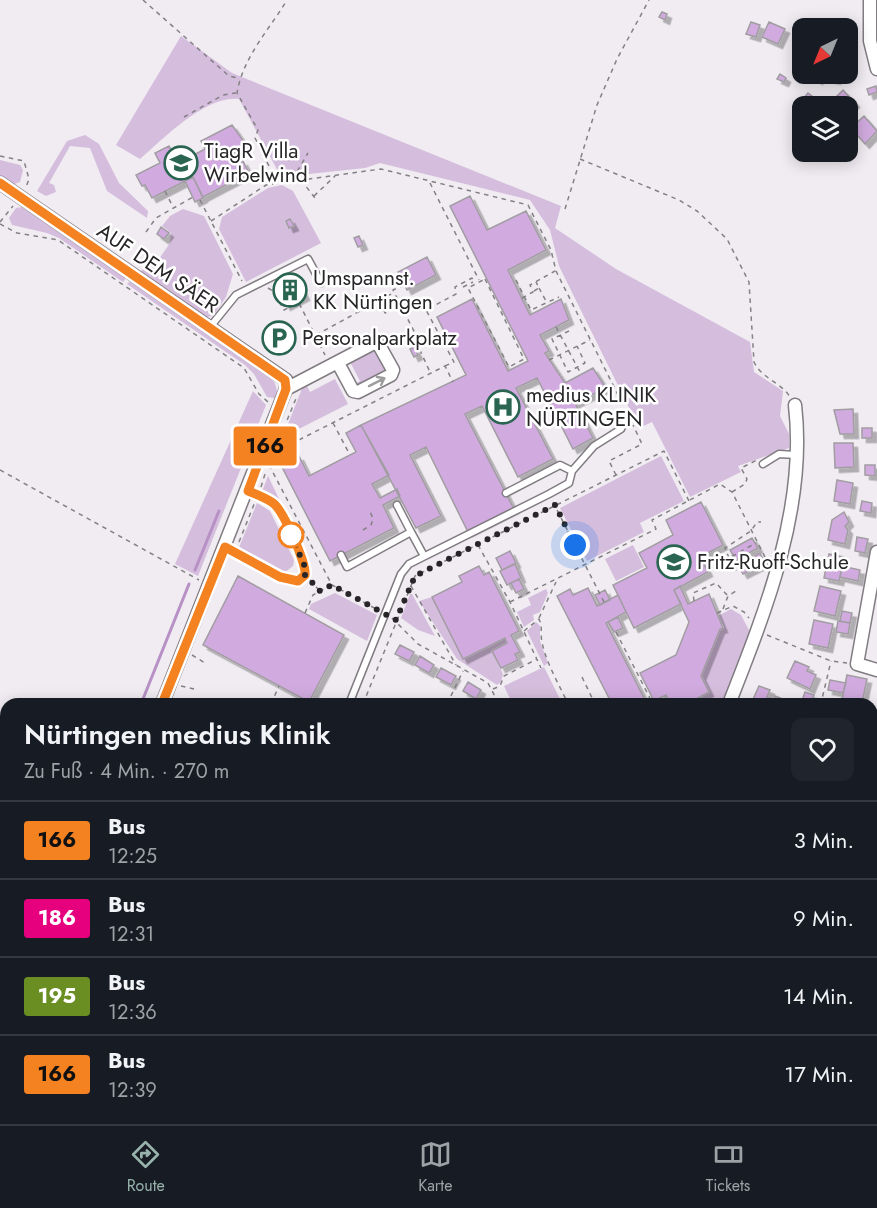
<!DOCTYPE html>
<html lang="de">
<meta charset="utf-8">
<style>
body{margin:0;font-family:Jost,sans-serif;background:#20242c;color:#f1f3f6;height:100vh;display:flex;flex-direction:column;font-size:22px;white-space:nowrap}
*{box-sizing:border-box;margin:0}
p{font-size:20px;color:#9ea1a6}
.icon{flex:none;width:33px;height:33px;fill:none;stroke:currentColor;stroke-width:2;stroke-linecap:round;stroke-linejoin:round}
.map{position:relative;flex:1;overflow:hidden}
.details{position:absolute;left:0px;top:698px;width:878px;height:428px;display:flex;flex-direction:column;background:#171b24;border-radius:18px 18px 0 0;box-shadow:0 3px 15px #0003}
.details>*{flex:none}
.badge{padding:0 12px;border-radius:4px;font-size:21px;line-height:39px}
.needle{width:39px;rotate:223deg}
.tools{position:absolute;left:792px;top:18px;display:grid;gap:12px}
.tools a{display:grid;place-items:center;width:66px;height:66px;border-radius:12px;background:#171b24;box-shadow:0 3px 15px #0003;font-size:30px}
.you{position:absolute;width:30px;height:30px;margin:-15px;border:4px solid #fff;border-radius:50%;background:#1a73e8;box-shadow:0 0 0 9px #1a73e833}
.map>.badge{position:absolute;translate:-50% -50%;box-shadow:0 0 0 3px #fff}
.round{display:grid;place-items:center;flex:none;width:63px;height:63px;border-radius:12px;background:#20242c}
.headline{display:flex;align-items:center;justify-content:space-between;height:102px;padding:0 24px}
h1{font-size:28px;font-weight:600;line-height:45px}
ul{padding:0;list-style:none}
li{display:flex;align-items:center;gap:18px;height:78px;padding:0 24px;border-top:2px solid #363941}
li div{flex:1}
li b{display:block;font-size:22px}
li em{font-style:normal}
li .badge{min-width:66px;font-weight:700;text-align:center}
.tab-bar{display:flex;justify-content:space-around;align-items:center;height:84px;border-top:2px solid #363941;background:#171b24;font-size:16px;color:#9ea1a6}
.tab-bar a{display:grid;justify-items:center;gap:3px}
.tab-bar .active{color:#97b3ab}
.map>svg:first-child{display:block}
.green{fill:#d5bddd}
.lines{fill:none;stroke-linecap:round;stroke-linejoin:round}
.stream{stroke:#b791c5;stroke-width:3}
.building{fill:#d1abdf;stroke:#a19da2;stroke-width:1.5;filter:url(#shadow)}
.service-casing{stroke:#807c81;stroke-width:9}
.minor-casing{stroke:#807c81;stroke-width:15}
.path{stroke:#848185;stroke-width:1.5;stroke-dasharray:4.5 4.5;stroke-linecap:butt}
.service{stroke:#fff;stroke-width:6}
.minor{stroke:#fff;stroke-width:12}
.oneway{stroke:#9e9d9e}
.line-casing{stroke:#fff;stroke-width:14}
.line{stroke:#f58220;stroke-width:9}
.walk{stroke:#272527;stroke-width:6;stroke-dasharray:0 10.8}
.stop-dot{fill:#fff;stroke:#f58220;stroke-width:3}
.labels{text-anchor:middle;stroke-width:5;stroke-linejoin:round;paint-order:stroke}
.poi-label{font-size:21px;fill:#272527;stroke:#fff;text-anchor:start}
.street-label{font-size:21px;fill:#272527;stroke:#fff}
</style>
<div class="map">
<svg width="877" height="1124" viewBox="0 0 877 1124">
<defs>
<filter id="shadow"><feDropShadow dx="4.5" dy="4.5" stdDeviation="0" flood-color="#0004"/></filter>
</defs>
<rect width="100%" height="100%" fill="#f0ecf2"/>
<path class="green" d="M181 36 232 73 561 206 555 228 616 269 750 342 754 372 783 391 780 416 789 434V448L738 466 741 472 690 497 652 422 639 428 559 266 550 230 530 200 380 163 365 168 281 177 239 99C206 95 164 138 140 159L116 145Z
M85 135 99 144 119 183 148 211 147 218 107 191 90 148 70 146 49 183 54 185 56 192 46 196 37 191 67 141Z
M0 160 20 165 23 170 20 182 9 186 0 179Z
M282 185 293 191 321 243 246 282 219 229 222 217 268 188Z
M22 207 126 278 123 282 59 238 47 233 12 225 9 218 16 208Z
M183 209 204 216 233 274 226 297 213 316 206 317 140 273 150 258 157 262 170 243 171 233 162 226 170 216Z
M130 281 269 375 275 383 278 395 274 398 267 397 254 374 245 365 127 284Z
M372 350 379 353 387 369 385 376 359 388 353 385 360 381 350 362Z
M335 379 348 404 283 437 303 386 306 384 310 392Z
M253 391 266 405 198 576 175 564Z
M661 456 684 501 640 523 644 532 587 561 560 508Z
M268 476 282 505 261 494Z
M257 503 270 511 294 560 293 566 284 573H279L238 550Z
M633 545 644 567 616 581 605 559Z
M546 589 548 593 540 612 533 615 534 620 524 627 517 612 531 605 528 598Z
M335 593 377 615 367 641 309 609 311 604Z
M410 594H412L435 636 418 630 401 618Z
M432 597 463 658 505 638 507 643 492 651 503 674 501 682 497 685 457 659 419 601Z
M731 609 741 615 750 632 722 703 687 704 709 692 701 676 720 629 724 627 718 616Z
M536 622 540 626V641L548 663 544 666 527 631Z
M544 667 562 703H512L504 686Z
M0 930 6 933V1119H258L268 1124H0Z
M636 1119H756L761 1124H634Z"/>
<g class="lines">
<path class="stream" d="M195 570 219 511
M141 704 189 584"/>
</g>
<path class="building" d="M662 12 667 14 665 20 659 17Z
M751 22 760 25 756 37 746 34Z
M769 22 785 29 778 44 762 37Z
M798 40 802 42V70L794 65 800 55 793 51Z
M780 74 786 78 784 82 777 79Z
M808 74H822L818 80Z
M825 74H836L839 75 836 80 823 77Z
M876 86 877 92 869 95 867 89Z
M843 90 855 103 848 110V106H841L834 99Z
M808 93 813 97 808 104 802 100Z
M864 116 877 131 865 144 851 128Z
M232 125 247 146 232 154 237 165 243 161 249 173 203 197 193 177 152 198 145 185 142 186 136 175 160 163 155 153 169 146 174 155 188 148 192 156 205 149 201 141Z
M193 177 203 198 195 202 185 181Z
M470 196 487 230 526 211 546 250 508 270 530 315 561 299 569 320 540 335 549 351 545 353 565 383 593 368 606 388 575 403 593 438 573 449 537 378 516 388 553 459 518 477 482 406 465 414 514 509 468 532 426 447 410 455 441 516 416 528 361 425 466 375 437 317 472 299 508 371 528 361 450 206Z
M290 219 294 226 289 228 286 221Z
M161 227 169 233 164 239 157 234Z
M359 236 363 245 358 247 354 238Z
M427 257 436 275 407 290 398 272Z
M295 274 305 296 286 306 275 284Z
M414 347 418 355 414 357 410 349Z
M853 409 854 434H840L834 410Z
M361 425 389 475 372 484 380 498 397 489 400 496 383 505 394 528 330 561 281 465 299 456 309 476 356 452 346 433Z
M862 428H872V438H862Z
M834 443H853L854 467 835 468Z
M865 465H875V476L865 475Z
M837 480 853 483 850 504 834 501Z
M862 501 872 503 871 513 860 511Z
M701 502 723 545 700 557 708 572 674 590 681 604 634 628 613 585 647 568 639 553 673 535 666 520Z
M844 512 849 522 845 526 848 530 845 544 828 540 832 520Z
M857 537 868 539 865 553 855 551Z
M752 538 758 548 736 560 730 550Z
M510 551 516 563 502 570 496 558Z
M760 553 765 563 743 574 738 565Z
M829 554 844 557 839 581 824 578Z
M515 564 521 578 507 585 500 571Z
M479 566 484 575 489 572 519 631 511 635 520 652 515 654 518 660 501 668 492 651 507 643 505 638 463 659 432 597 462 582 459 576Z
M842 566 860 570 858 581 840 577Z
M238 576 344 635 309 702 203 645Z
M519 579 524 589 516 593 511 583Z
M680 586 688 604 709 594 723 628 720 629 701 676 709 692 687 704H670L666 695 654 701 640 673 676 655 689 622 674 590Z
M820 586 841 591 835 616 814 611Z
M588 588 597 606 618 595 626 612 606 623 647 704H612L557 596 570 589 573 595Z
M605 590 610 600 600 605 595 595Z
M842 611 852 613 850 623 840 621Z
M618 617 623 628 614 632 608 622Z
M814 620 833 624 828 648 809 644Z
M838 621 850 623 848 634 836 632Z
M400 645 414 652 409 661 395 654Z
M420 656 434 665 429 673 415 665Z
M795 661 809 667 807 671 816 675 810 689 787 678Z
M441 668 456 676 451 685 436 677Z
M847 675 867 679 862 703 842 699Z
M830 680 846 683 843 693 828 690Z
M468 682 481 690 476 699 463 691Z
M759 686 770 690 767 697 779 701 778 704H751Z
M805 692 814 695 811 704 802 701Z
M775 696 785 700 784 704H778L774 699Z
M872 889 877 890V909L872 908Z
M872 1052 877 1054V1076L872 1074Z
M872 1110 877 1112 875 1121 870 1119Z
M837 1119 841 1121 840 1124H826L820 1120Z"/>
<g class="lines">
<defs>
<path id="service" d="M210 327 236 295 308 259 321 283
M763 464 779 454 796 455
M572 471 594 446 621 429 627 414
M397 505 411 532
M225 547 281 577 298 581 305 575C307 564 282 510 273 503 266 498 256 494 248 491
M341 555 347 567 411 532 424 556
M349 704 401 574 409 564 549 494 569 483 572 471 560 465 506 493"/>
<path id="minor" d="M870 0V41L877 69
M0 183 286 380V389L162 704
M286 389 374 343 379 345 393 370 391 375 358 392 353 391 338 363
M877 552 857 664 877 670
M729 704C766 610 807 507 795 405
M872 1008 877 998
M765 1119 769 1124
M802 1124 805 1119"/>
</defs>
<use href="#service" class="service-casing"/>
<use href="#minor" class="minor-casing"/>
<path class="path" d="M143 0 229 76 238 78
M184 117 223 95 236 93
M0 156 24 161 29 179 26 187
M580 159 679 200 697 211 727 239 749 282 754 362C762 379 781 382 790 397
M295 180 298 170 308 153
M301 180 315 198
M277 182 255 138 258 130 237 93C243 57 269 30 287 0
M430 183 479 280
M165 191 173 207
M314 196 335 176
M200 200 242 281
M565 209 597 105 617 59 649 0
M211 221 266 185 381 169 528 205 551 250 556 271 624 407
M0 222 13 206
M0 224 17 233 58 240 244 368 259 394 268 402
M146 232 156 218 193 197
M485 279 524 359 509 367 468 288Z
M516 280 531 310 559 297
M404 285 393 290 421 345 418 346 430 372
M463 287 473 282
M268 288 273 291 284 310 299 303 325 355
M539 288 547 303
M534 291 539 288 536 282
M522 298 533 292 530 285 555 271
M380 302 385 313 400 305
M556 327 581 374
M569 331 552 339 568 372 585 363 577 346
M316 335 393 293
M549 360 590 340
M445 366 454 362 426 310 456 294 455 287 472 278 474 282
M333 423 350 455
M277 445 297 396
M275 452 445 366 453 382
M269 465 332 585 378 610
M0 470 199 580
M616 475 609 461 642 444 633 425
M261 487 265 474
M732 492 745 484 747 479 741 468 757 460
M553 502 604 602
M363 530 371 525 373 519 370 511
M239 542 255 502
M478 545 510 602 541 668
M729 558 725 548 751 531 757 522H761
M736 571 729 558 756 543
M310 580 319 590
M411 586 456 665
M694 601 693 593 716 583 728 596
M510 602 656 529 652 520 720 484 732 492 767 561
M723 609 728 596 736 591
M305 613 313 595 331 585
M717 613 733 606 744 612 749 618
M392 618 418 644 488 683 499 704
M539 618 556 582
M524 631 539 619C543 627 540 633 542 642 546 663 559 684 568 704
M616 632 653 704
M767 635 831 661 847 663
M192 655 205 663
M582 677 595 704
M181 686 194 689
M493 689 500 686 504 676 537 659
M271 704 279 686
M363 704 415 576 664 451 689 501
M447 704 463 671
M826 704 822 699 831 661
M0 718 6 722
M0 902 6 905
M0 1005 6 990
M195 1124 197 1119
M381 1124 383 1119
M633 1124 635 1119"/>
<use href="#service" class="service"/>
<use href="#minor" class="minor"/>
</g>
<defs><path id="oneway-shaft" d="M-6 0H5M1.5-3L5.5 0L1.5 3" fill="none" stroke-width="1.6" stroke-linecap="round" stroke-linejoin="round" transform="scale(1.5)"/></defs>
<use class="oneway" href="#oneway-shaft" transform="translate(377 382) rotate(-27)"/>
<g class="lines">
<defs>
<path id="line" d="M0 183 285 380 286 389 248 491C256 494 266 498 273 503 283 510 307 564 305 575L298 581 280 577 225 547 162 704"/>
</defs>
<use href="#line" class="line-casing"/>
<use href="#line" class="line"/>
<path class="walk" d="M291 535 306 569 305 575 320 591 332 585 396 620 415 576 555 505 575 545"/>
</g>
<defs>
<symbol id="school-ring" viewBox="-11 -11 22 22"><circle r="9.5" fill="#fff" stroke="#296550" stroke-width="1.5"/><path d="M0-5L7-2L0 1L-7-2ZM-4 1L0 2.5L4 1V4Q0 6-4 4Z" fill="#296550"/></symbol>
<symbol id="building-ring" viewBox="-11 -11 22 22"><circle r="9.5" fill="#fff" stroke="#296550" stroke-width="1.5"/><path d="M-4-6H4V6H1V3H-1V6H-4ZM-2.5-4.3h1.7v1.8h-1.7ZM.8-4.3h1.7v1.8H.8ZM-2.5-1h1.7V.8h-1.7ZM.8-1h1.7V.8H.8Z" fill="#296550"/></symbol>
<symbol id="parking-ring" viewBox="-11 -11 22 22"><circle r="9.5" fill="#fff" stroke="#296550" stroke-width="1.5"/><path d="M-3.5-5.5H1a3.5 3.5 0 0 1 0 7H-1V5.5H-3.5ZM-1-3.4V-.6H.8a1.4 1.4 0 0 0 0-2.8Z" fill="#296550"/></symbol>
<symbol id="hospital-ring" viewBox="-11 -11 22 22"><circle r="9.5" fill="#fff" stroke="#296550" stroke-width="1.5"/><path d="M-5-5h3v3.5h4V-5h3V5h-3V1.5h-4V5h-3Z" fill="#296550"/></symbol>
</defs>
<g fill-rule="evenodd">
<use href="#school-ring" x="162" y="144" width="38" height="38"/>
<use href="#building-ring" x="271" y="271" width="38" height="38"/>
<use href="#parking-ring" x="260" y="319" width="38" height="38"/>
<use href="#hospital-ring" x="484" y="388" width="38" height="38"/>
<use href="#school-ring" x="655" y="543" width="38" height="38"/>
</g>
<circle class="stop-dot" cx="291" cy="535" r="12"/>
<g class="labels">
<g class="poi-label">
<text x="204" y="158">TiagR Villa<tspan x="204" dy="24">Wirbelwind</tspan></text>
<text x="313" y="285">Umspannst.<tspan x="313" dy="24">KK Nürtingen</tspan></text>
<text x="302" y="345">Personalparkplatz</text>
<text x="526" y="402">medius KLINIK<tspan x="526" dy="24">NÜRTINGEN</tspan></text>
<text x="697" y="569">Fritz-Ruoff-Schule</text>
</g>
<g class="street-label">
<text transform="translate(158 268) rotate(34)" y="7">AUF DEM SÄER</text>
</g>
</g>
</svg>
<div class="tools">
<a><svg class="needle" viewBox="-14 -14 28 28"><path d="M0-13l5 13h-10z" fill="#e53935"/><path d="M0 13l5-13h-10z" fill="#9ea1a6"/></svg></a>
<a><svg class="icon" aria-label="layers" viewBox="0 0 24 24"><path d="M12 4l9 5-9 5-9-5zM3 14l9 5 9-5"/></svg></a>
</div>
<div class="you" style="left:575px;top:545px"></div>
<b class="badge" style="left:265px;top:446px;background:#f58220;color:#111">166</b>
<section class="details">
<div class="headline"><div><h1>Nürtingen medius Klinik</h1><p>Zu Fuß · 4 Min. · 270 m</p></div><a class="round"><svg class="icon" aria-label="heart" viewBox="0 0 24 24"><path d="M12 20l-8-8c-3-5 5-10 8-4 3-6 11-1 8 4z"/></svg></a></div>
<ul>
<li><span class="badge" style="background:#f58220;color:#111">166</span><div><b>Bus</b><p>12:25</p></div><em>3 Min.</em></li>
<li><span class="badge" style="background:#e6007e;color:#fff">186</span><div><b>Bus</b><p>12:31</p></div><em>9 Min.</em></li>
<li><span class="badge" style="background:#6b8e23;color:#fff">195</span><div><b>Bus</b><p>12:36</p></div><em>14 Min.</em></li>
<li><span class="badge" style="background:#f58220;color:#111">166</span><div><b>Bus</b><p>12:39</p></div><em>17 Min.</em></li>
</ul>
</section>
</div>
<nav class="tab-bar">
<a class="active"><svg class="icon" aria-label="directions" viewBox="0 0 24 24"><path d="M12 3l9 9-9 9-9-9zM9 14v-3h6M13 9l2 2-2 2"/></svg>Route</a>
<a><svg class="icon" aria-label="map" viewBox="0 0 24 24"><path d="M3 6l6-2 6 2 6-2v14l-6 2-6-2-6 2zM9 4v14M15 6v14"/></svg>Karte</a>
<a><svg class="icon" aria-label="tickets" viewBox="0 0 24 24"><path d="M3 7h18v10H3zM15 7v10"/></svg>Tickets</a>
</nav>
